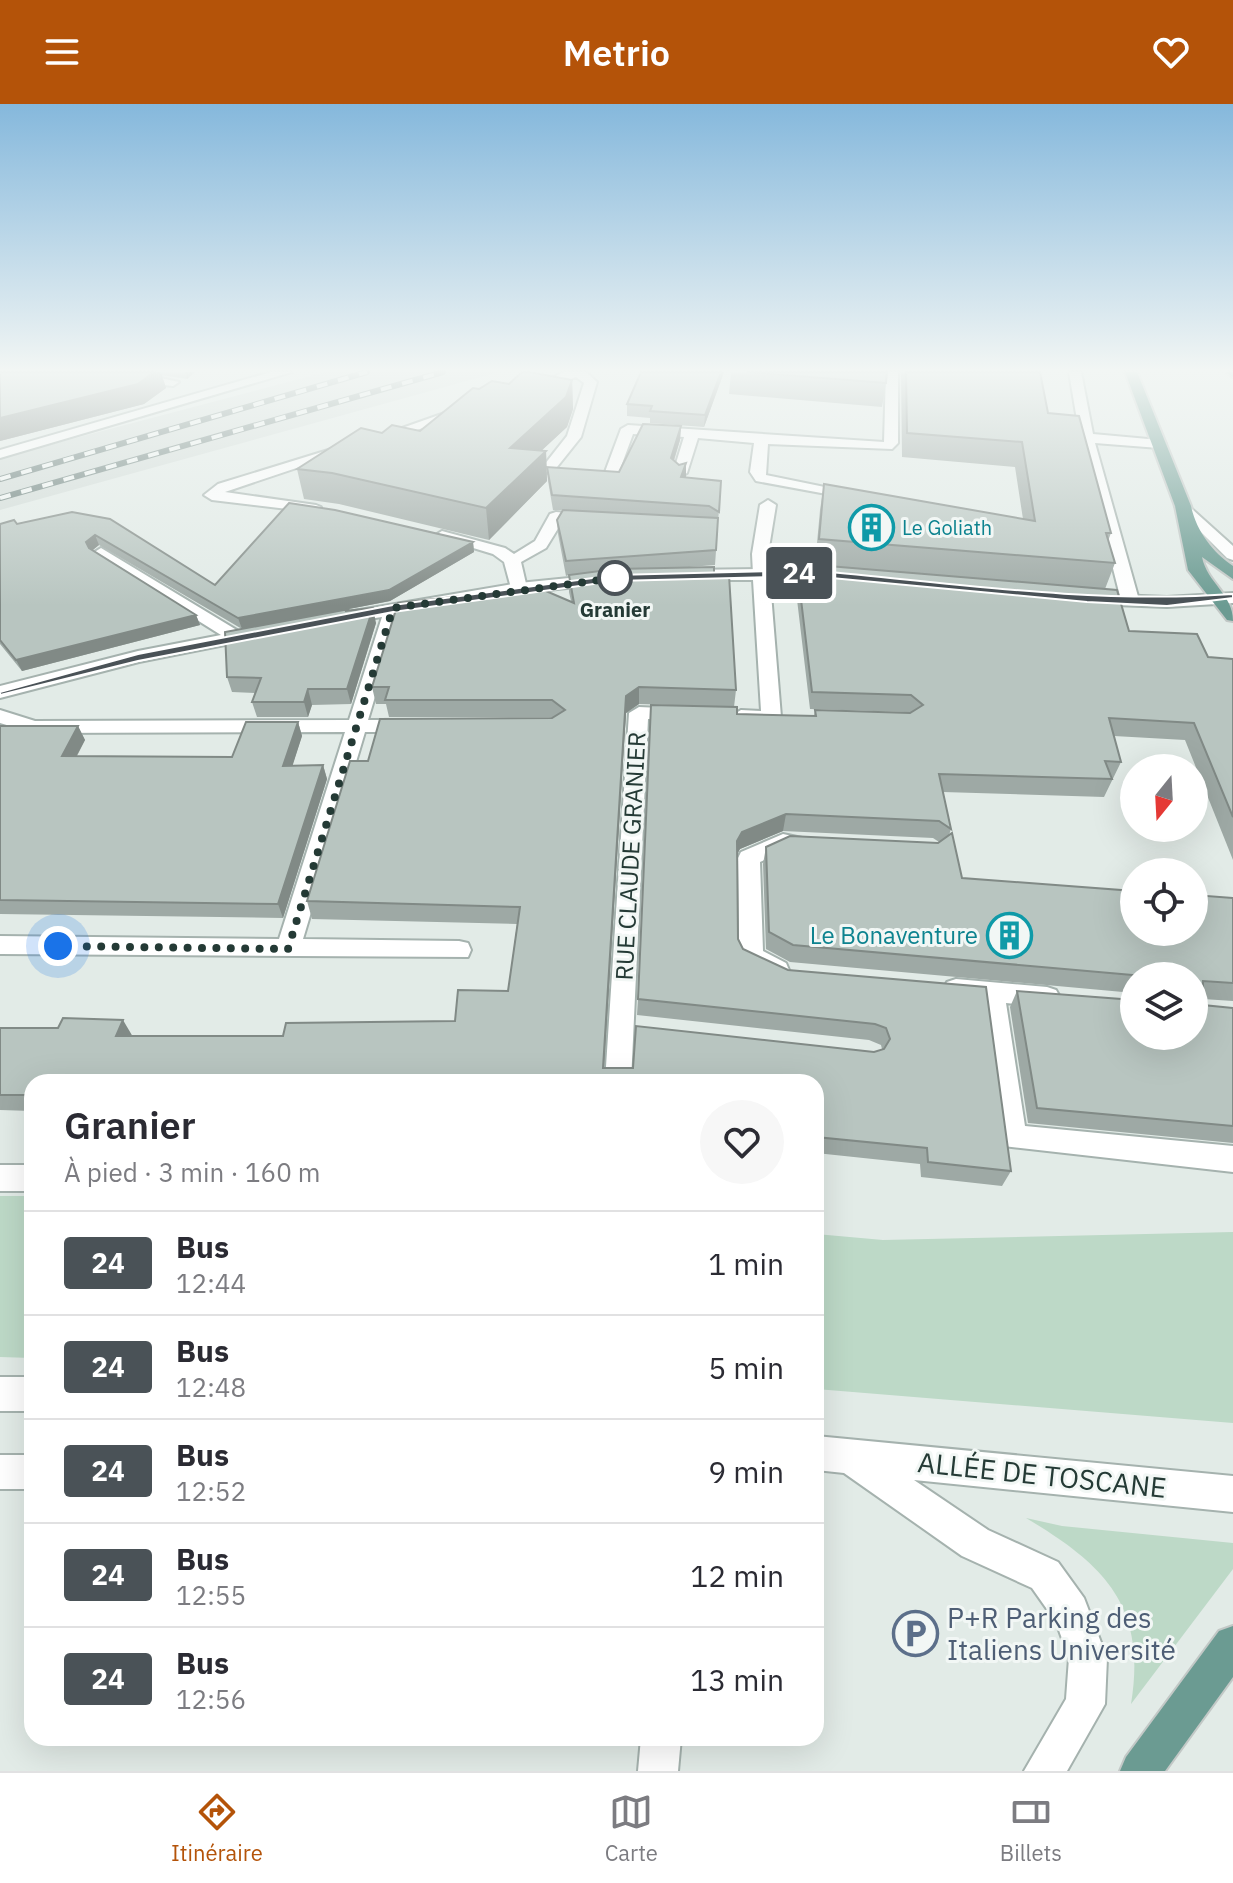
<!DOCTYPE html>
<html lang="fr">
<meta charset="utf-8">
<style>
body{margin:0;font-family:"IBM Plex Sans",sans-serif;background:#f7f7f7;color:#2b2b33;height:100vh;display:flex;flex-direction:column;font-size:30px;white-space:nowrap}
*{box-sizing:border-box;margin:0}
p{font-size:26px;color:#7c7c81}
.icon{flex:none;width:44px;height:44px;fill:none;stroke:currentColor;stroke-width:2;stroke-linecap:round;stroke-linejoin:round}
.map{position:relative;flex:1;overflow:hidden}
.drawer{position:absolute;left:24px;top:970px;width:800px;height:672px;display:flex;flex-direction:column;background:#fff;border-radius:24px;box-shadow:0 8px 32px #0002}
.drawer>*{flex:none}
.badge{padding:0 16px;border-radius:6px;font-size:28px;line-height:52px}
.needle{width:52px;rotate:198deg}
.buttons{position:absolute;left:1120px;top:650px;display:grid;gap:16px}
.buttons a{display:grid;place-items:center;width:88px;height:88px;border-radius:50%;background:#fff;box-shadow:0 8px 32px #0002;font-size:40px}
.you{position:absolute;width:40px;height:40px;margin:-20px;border:6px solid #fff;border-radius:50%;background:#1a73e8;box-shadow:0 0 0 12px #1a73e833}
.map>.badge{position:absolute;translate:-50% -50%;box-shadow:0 0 0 4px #fff}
.round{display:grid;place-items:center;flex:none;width:84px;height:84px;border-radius:42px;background:#f7f7f7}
.overview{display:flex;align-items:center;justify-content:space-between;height:136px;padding:0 40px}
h1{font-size:38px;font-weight:600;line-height:60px}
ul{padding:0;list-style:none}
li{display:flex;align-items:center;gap:24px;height:104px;padding:0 40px;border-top:2px solid #e1e1e2}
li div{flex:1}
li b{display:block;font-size:30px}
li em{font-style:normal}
li .badge{min-width:88px;font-weight:700;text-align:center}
header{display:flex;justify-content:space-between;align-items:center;height:104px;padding:0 40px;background:#b45309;color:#fff;font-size:36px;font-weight:600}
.tab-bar{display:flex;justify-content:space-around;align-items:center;height:112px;border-top:2px solid #e1e1e2;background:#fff;font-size:22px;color:#7c7c81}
.tab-bar a{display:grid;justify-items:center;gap:4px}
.tab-bar .active{color:#b45309}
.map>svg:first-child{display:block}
.built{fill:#d0dad6}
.green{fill:#bdd9c7}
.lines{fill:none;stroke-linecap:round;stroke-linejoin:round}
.service-casing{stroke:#a5b2ae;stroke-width:4}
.minor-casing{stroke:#a5b2ae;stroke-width:4}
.primary-casing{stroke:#c2c8c6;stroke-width:4}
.service{fill:#fff;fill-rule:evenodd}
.minor{fill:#fff;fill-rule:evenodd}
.primary{fill:#6b9b92;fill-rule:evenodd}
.rail-casing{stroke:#5f7571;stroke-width:6}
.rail{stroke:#f2f7f5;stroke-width:4;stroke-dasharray:11;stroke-linecap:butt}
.wall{fill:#9ea9a5}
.shaded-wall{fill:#818a86}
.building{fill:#b8c5c0;stroke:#818a86;stroke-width:2}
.line{fill:#4a5257;stroke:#fff;stroke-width:2}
.walk{stroke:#243a35;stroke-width:8;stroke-dasharray:0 14.4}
.stop-dot{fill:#fff;stroke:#4a5257;stroke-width:4}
.labels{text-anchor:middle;stroke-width:6;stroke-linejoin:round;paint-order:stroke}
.far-culture-label{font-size:20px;fill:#0d838f;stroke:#f2f7f5;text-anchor:start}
.far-stop-label{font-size:20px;font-weight:bold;fill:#243a35;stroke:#f2f7f5}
.street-label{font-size:24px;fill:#243a35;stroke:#f2f7f5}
.culture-label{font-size:24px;fill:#0d838f;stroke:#f2f7f5;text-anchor:end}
.near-street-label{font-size:28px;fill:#243a35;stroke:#f2f7f5}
.near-service-label{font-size:28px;fill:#4e5e75;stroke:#f2f7f5;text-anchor:start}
</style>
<header><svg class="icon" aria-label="menu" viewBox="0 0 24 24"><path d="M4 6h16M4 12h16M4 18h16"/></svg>Metrio<svg class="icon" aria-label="heart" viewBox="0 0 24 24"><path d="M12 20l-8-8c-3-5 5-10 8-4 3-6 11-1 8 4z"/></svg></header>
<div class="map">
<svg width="1233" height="1667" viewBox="0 0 1233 1667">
<rect width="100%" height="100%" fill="#e2ebe7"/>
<path class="built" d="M326 268H499L0 406V354Z"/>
<path class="green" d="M0 1092H32V1254L0 1253Z
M1233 1128V1319L816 1285V1130L883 1136Z
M1026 1414 1062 1422 1233 1439V1465L1131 1600C1147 1502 1105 1461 1026 1414Z"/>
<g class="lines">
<defs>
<path id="service" d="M140 268H154L151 272 179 278 173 282 135 278 134 275Z
M271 268H292L0 354V346Z
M564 268H586L597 278 581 333 553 368 548 369 541 365 567 332 584 279 576 273 539 288 528 285Z
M886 268H898V339L892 345 768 340 766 371 859 390V396L756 377 750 368 754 339 698 334 687 369 680 373 673 369 684 333 633 330 616 376 609 380 602 376 621 325 628 321 884 338Z
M1069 268H1081L1093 330 1159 336 1166 340 1159 344 1095 339 1139 496 1136 500H1124L1121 496 1080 334Z
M456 305 468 308 383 338 371 335Z
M338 343 350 346 225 388 316 401 321 403V409L212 396 204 391 218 380Z
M768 396 776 401 768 450 769 470 761 475 753 470 752 450 760 401Z
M1183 397 1233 442V456L1227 454 1175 402Z
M556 408 591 411 599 416 591 421 562 418 546 444 521 458 527 484 519 489 511 484 504 458 493 450 434 432 442 427 505 444 514 450 535 437 550 410Z
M783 730 802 734 805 739 802 744 786 746 760 758 763 847 786 859 789 866 786 873 777 876 742 859 739 852 738 754 741 748Z
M956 875 1047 883 1056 886 1060 893 1056 900 1047 903 1006 899 1025 1022 1233 1042V1068L1003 1042 981 897 947 892 943 885 947 878Z
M0 1061H32V1087H0Z
M0 1351H32V1385H0Z
M641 1634H681L678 1667H638Z"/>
<path id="minor" d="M101 444 240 528 255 525 264 530 255 535 139 558 0 594V582L138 547 221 531 95 452 93 449Z
M761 465 846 467 854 472 846 477H770L781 613C771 623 741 622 731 612L741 606 761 607 753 476H683L675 471 683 466Z
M599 471 605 472V480L519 489 400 509 368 616H408L418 622 408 628H365L303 835 459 837 468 839 471 846 468 853 0 850V832L279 835 345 628 33 629 0 619V606L35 617 349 616 382 513 342 519 336 518V510L519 479Z
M1233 489V499L1167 503 1090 500 1081 495 1090 490 1167 493Z
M639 603 684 605 694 611 684 617 648 615 631 978H605L629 609Z
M0 1273H32V1307H0Z
M816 1332 1233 1372V1408L914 1376 988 1426 1058 1458 1084 1494 1107 1554 1105 1600 1067 1667H1024L1066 1595 1069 1554 1056 1518 1032 1484 962 1452 844 1369 816 1366Z"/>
<path id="primary" d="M1125 268H1137L1191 402C1196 426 1212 448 1233 462V475L1202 453C1207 479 1233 490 1233 517L1227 516 1188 466 1175 402Z
M1233 268V273L1227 269V268Z
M1233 1522V1573L1165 1667H1120L1126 1653 1219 1527Z"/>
</defs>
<use href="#service" class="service-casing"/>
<use href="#minor" class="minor-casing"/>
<use href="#primary" class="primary-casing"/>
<use href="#service" class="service"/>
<use href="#minor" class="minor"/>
<use href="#primary" class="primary"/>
<defs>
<path id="rail" d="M0 375 367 268
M0 394 443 268"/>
</defs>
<use href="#rail" class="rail-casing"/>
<use href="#rail" class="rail"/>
</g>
<path class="wall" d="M0 268H195L187 275 161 271 166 284 144 300 0 337Z
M724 268 704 323 650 319V314L627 312V300Z
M731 268H887L886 279 882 303 729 290Z
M901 268H1040L1048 309 1111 429 1108 437 1115 459 1105 485 1129 527 1208 553 1233 555V756L1185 636 1114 632 1121 658 1104 693 943 688 951 725 949 731 962 774 1233 794V897L1203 895V901L1233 904V1039L1028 1019 1010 903 1017 887 1134 932 1194 872H1134V889L790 858 766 845 763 760 766 743 939 738 933 734 783 727 740 745 737 750 738 835 743 845 788 866 986 883 1011 1067 1002 1082 921 1073 920 1060 816 1049V978H32V1007L0 1006V924L132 932H283L455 917 508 887 517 820 312 815 307 797 368 657 553 613H389L386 600H376L372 583 571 497 569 488V471L566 472 558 430 557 416 563 406H553L548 377 547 363 619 368 681 322 680 336 674 357 686 374 721 377 715 461 677 464 714 472 736 586 734 603 639 600 626 609 604 964H633L874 948 882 945 881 941 869 936 637 911 638 895 737 610 814 612 815 606 906 608 810 605 796 487 798 470 814 472 820 406 824 380 1023 415 1015 363 902 353Z
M572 276 573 305 567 323 542 346 546 347 547 377 489 436 339 400 304 395 297 365 382 329 420 327 479 285 509 280Z
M72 408 215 481 473 438 474 448 390 497 349 505V506L376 519 351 600 312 601 308 613H257L252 598 255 589 232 588 227 573 242 525 99 441 93 446 196 511 200 521 22 567 0 540V420H17Z
M298 618 302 632 292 662 323 661 327 675 283 814 0 810V622H78L85 636 77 652 232 653Z"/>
<path class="shaded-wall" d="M154 268H161L166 284 144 300 0 337V314Z
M185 268H195L187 275Z
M721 268H724L704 323 705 311Z
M572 276 573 305 567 323 512 374 510 344Z
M681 322 680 336 670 368 671 354Z
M546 347 547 377 489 436 486 404Z
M686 359V373H681Z
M95 431 99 441 90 448 86 438Z
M473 438 474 448 390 497 349 505 352 520 242 525 238 514Z
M373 504 376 519 351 600 347 585Z
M196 511 200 521 22 567 16 556Z
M639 583V600L626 609 603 978V964L626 592Z
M308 585 312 601 308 613 304 598Z
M298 618 302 632 288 676 283 662Z
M78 622 85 636 69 666 62 652Z
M323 661 327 675 283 814 278 800Z
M786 710 783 727 740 745 735 754 737 737 742 728Z
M123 916 133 933 116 932Z"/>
<path class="building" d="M0 268H154L138 280 0 314Z
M522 268H529L572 276 566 293 510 344 546 347 486 404 332 369 297 365 361 324 382 329 392 321 420 327 473 284 479 285 492 277 509 280Z
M641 268H721L705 311 650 307 652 302 627 300Z
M747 268H887L886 279Z
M906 268H1040L1048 309 1079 312 1111 429H1106L1115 459 819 435 824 380 1035 417 1022 338 907 329Z
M643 320 681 322 671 354 679 361 686 359 681 373 721 377 719 408 709 402 552 391 547 363 619 368Z
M289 399 335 406 473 438 389 486 238 514 95 431 86 438 89 444 196 511 16 556 0 536V420L14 416 17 420 72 408 110 415 215 481Z
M563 406 718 414 716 446 566 457 557 416Z
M816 461 1117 486 1129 527 1197 530 1208 553 1233 555V713L1194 619 1109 614 1121 658 1105 657 1112 675 939 670 951 725 939 717 786 710 742 728 737 737 738 835 743 845 788 866 986 883 1011 1067 928 1058 927 1044 816 1033V978H32V996H26L28 991H0V924H58L63 914 123 916 116 932H283L286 919 455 917 458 886 508 887 520 803 307 797 350 657H368L380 615 552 614 565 606 552 596H385L389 583H372L398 499 539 484 574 499 569 471 615 465 714 463V472L729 471 736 586 639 583 626 592 603 964H633L636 922 874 948 884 945 890 935 886 924 875 920 638 895 651 601 737 603V610L816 612 815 606 910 609 923 601 911 591 812 588 798 470 815 472Z
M373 504 347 585H308L304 598H252L261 574 227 573 225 528 349 505 345 507Z
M246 618H298L283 662 323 661 278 800 0 796V622H78L62 652 232 653Z
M952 729 962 774 1134 787V828H1194V791L1233 794V879L1203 877V901L1233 904V1022L1037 1004 1017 887 1134 896V932H1194V872H1144L793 841 769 828 766 743 790 732 938 739Z"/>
<linearGradient id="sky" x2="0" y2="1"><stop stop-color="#85b8dc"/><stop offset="0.53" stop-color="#f2f6f4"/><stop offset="1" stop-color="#f2f6f4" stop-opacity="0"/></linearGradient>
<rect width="1233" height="502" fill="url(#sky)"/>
<path class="line" d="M810 466C950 479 1092 500 1233 490V494L1167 502 1087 498 810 472 615 477 393 508 138 557 0 591V588L138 550 393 501 615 471Z"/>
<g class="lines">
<path class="walk" d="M58 842 288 845 393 504 615 474"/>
</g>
<defs>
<symbol id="building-ring" viewBox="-11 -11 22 22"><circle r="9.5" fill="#f2f7f5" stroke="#0f9aa8" stroke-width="1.5"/><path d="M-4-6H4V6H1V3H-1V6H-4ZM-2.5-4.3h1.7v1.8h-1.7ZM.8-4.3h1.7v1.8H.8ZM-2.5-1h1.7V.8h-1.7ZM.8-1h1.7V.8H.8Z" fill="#0f9aa8"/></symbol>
<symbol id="parking-ring" viewBox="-11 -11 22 22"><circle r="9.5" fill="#f2f7f5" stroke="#5c6f8a" stroke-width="1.5"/><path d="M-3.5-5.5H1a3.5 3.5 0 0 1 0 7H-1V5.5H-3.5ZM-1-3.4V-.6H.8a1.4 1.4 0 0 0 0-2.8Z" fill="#5c6f8a"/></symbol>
</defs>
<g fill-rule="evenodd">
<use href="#building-ring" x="846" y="398" width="51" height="51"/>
<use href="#building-ring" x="984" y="806" width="51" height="51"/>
<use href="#parking-ring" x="890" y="1504" width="51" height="51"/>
</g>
<circle class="stop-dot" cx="615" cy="474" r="16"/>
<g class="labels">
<g class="far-culture-label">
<text x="902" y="431">Le Goliath</text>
</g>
<g class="far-stop-label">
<text x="615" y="513">Granier</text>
</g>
<g class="street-label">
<text transform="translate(631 752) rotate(-87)" y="8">RUE CLAUDE GRANIER</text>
</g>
<g class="culture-label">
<text x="978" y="840">Le Bonaventure</text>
</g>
<g class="near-street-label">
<text transform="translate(1042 1371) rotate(6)" y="10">ALLÉE DE TOSCANE</text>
</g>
<g class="near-service-label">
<text x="947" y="1524">P+R Parking des<tspan x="947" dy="32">Italiens Université</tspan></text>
</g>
</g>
</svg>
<div class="buttons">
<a><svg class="needle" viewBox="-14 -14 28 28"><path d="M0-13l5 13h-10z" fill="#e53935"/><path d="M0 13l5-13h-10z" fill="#7c7c81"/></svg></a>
<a><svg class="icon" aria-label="locate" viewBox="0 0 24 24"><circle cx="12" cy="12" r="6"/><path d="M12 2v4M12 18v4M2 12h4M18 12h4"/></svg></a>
<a><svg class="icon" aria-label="layers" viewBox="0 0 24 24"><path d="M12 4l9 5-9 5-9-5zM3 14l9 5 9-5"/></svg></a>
</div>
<div class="you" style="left:58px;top:842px"></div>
<b class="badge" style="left:799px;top:469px;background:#4a5257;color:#fff">24</b>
<section class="drawer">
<div class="overview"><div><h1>Granier</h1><p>À pied · 3 min · 160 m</p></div><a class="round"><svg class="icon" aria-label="heart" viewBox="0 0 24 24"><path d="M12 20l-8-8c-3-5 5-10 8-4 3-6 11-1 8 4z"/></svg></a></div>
<ul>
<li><span class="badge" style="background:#4a5257;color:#fff">24</span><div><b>Bus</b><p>12:44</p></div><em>1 min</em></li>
<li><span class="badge" style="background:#4a5257;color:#fff">24</span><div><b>Bus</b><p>12:48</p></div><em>5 min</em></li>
<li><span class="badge" style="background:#4a5257;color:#fff">24</span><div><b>Bus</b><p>12:52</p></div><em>9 min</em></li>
<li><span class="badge" style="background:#4a5257;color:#fff">24</span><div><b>Bus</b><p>12:55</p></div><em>12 min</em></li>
<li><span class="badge" style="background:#4a5257;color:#fff">24</span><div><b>Bus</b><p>12:56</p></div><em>13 min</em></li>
</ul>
</section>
</div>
<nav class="tab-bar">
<a class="active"><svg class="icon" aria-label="directions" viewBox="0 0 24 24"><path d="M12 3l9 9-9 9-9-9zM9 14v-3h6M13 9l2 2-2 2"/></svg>Itinéraire</a>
<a><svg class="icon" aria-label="map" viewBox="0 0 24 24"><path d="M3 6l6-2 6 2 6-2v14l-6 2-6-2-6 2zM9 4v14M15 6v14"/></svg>Carte</a>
<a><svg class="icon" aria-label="tickets" viewBox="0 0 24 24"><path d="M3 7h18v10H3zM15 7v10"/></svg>Billets</a>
</nav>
